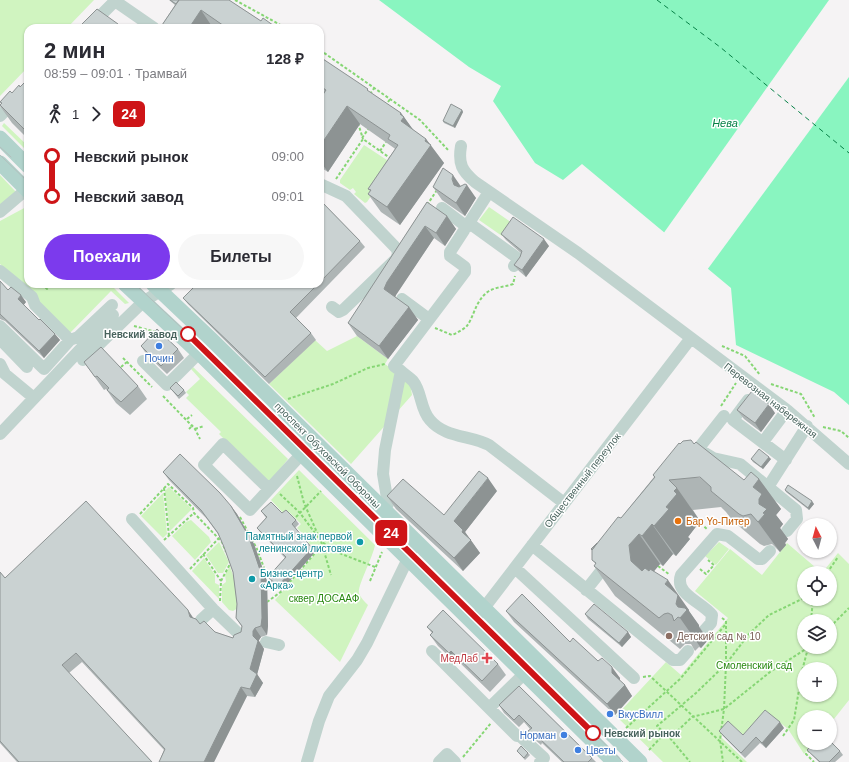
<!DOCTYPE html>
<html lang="ru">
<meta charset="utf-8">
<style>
body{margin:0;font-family:Helvetica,sans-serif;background:#f7f7f7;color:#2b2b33;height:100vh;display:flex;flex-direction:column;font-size:15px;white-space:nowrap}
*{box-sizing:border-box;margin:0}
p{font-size:13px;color:#7c7c81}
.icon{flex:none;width:22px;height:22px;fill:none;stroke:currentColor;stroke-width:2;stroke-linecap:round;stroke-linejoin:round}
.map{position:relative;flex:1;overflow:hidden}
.panel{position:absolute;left:24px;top:24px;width:300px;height:264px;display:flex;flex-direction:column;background:#fff;border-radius:12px;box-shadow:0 1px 3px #0004}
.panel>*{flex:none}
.badge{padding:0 8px;border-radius:6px;font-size:14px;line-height:26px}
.needle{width:26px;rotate:354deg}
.buttons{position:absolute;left:797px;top:518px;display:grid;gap:8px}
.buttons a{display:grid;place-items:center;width:40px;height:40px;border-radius:50%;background:#fff;box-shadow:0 1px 3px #0004;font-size:20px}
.map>.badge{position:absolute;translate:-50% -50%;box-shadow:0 0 0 2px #fff}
.legs{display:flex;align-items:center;gap:6px;height:44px;padding:0 20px;font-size:13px}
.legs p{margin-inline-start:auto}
.headline{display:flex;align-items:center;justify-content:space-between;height:68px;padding:0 20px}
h1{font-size:22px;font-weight:600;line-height:30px}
.button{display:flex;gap:8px;margin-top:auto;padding:8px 20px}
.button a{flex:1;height:46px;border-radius:24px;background:#7c3aed;color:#fff;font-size:16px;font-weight:600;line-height:46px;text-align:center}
.button a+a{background:#f7f7f7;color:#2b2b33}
ul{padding:0 20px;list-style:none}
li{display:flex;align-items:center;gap:14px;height:40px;font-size:15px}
li i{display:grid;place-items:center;width:6px;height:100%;margin:0 5px;background:currentColor}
li i::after{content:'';width:10px;height:10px;margin:-5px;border:3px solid;border-radius:50%;background:#fff}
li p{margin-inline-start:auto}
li:first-child i{background:linear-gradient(#0000 50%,currentColor 0)}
li:last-child i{background:linear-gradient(currentColor 50%,#0000 0)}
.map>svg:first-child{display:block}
.green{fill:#d0f4c0;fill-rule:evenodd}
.water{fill:#89f5c0}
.pier{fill:#f5f3f4}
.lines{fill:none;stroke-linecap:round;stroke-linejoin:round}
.ferry{stroke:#068146;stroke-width:1;stroke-dasharray:5 4;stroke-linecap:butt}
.path{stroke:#86d674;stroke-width:2;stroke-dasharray:3 2;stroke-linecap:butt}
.minor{stroke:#c0d3ce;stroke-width:12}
.major{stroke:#b1d3cc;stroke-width:15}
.tram{stroke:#b4bebd;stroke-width:1}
.wall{fill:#aeb5b5}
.shaded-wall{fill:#8d9393}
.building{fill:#cad2d2;stroke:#8d9393}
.line-1-casing{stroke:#fff;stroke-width:9}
.line-1{stroke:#ce1417;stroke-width:6}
.stop-1-dot{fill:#fff;stroke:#ce1417;stroke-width:2}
.shop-dot{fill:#3f7fe0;stroke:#fff;stroke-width:1.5}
.food-dot{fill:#e8710a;stroke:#fff;stroke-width:1.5}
.culture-dot{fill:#0f9aa8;stroke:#fff;stroke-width:1.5}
.education-dot{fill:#8d6e63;stroke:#fff;stroke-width:1.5}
.health-dot{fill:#e0444e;stroke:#fff;stroke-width:1.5}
.labels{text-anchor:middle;stroke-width:3;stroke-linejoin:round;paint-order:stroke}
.stop-label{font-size:10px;font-weight:bold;fill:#48635d;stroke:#fff;text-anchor:end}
.shop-label{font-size:10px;fill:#366cbe;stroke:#fff;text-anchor:start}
.street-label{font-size:10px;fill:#48635d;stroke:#fff}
.food-label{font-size:10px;fill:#c56008;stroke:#fff;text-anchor:start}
.culture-label{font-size:10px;fill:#0d838f;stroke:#fff;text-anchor:end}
.park-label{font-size:10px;fill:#27880f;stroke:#fff}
.education-label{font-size:10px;fill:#785e54;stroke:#fff;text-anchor:start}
.health-label{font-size:10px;fill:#be3a42;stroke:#fff;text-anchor:end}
.water-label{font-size:11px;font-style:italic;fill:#068146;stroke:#fff}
</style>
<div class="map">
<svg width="849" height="762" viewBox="0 0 849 762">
<rect width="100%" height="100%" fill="#f5f3f4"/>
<path class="green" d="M0 0H94L67 28H28V67L0 96Z
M4 123 28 146V152L2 126Z
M364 145 393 164 367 202 365 203 354 194 356 192 353 188 350 190 340 183V180Z
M0 175 16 192 0 206Z
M28 206V284H110L129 303 125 304 111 291 70 333 0 264V221Z
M489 207 512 223 502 236 479 220Z
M357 336 388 359 385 364 410 383 412 395 351 464 269 384 315 340 327 351Z
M193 367 288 459 271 481H267L219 434 221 432 186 398 189 395 186 392 200 379 191 369Z
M299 470 375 545C373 557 357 587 359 593 360 597 365 602 368 605L340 662 275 600 317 552 308 542 309 540 297 528 301 524 289 512 285 515 271 500Z
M169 487 192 509 170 531 165 491Z
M163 493 167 534 163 538 141 516Z
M191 520 209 537 211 542 195 560 172 536 186 522Z
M219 542 229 562 223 573H218L206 555Z
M719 542 729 549 716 565 705 556Z
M787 543 822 573 838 553 849 564V700L830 724V717H804V743H813L804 754 788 729 768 713 746 737 732 725 721 737 747 762H663L616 716 666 662 681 675 728 618 695 591 730 549 762 575ZM804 573H830V599H804ZM804 621H830V647H804ZM804 669H830V695H804Z
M204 558 215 575V583L219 585V599L192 571Z
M230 566 235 582 238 608 233 611 229 610 222 602V585L226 582 225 575Z"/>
<path class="water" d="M379 0H849V405L834 392 736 345 731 288 582 164 563 180 535 163 493 101 501 86 469 67Z"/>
<path class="pier" d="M829 0H849V77L707 270 663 234Z"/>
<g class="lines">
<path class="ferry" d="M657 0 720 47 849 153"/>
<path class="path" d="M235 0 286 28
M320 50 420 120 449 151
M370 94 375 87
M385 106 391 98
M358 123 363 139
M362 138 369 128
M380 151 386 142
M336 179 363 139 390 158
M427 205 437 190
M42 284 47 289 51 284
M134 326 156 332
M435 328 452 335C457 333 462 330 466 327 474 318 475 300 489 291 496 287 505 287 513 284L515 276
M722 346 745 356 760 375
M123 358 152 387
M121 367 127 362
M771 384 801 394 815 418
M163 396 195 429 200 439
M288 399 333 384 368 368 385 364
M721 406 736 383
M187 419 192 415
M823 427 841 431 849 438
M189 429 193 425
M195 429 204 426
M297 476 304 503 319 537
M164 488 169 536
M280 494 300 513 321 541 334 551 375 567
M140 514 168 484 193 508 194 513 222 542 226 552
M240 517 257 549 267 576 265 577
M296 517 321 491
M697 520 708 530
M164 540 194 513
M321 541 331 575
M203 554 221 581
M658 566 670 575
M190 569 218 539
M700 569 706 574 714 565 708 560
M827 573 838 557
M370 581 382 552
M804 598 769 615 749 634 726 664 696 693 657 726 670 738 692 717 724 709 770 672 809 647
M220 601 221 581 231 562
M267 602 282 591 322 545
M722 618 726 621V664L724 709 720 740 723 762
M811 621 813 599
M830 627 849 608
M643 677 650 676 742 762
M626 728 681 678 725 625
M783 736 794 720 802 671 808 648
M830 736H834
M670 738 690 762
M649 750 665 733
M810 750 806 754 814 762
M463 757 491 723"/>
<path class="minor" d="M115 1 154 28
M88 28 116 0
M0 116 28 88
M461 146C458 164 462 171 475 182L578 253 787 410 849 464
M320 184 346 196 397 249 398 254 396 259 343 310 339 312 332 307
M442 208 467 227
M0 212 27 189
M469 223 519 259 514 266
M0 271 32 297 35 305 70 340
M402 299 429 319
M0 326 44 369 70 340 78 337 112 305
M0 339 27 367
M83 360 143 302 171 284
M143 361 167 385 199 353
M0 364 5 374 34 398
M401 371 394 366 465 272V267L450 256V252L489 192
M748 400 733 420 786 460
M0 434 113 315
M763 442 787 410
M703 452 713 458 740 464 796 510 797 519 787 531
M691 458 724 416
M768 487 807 426
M269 489 223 444 204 465 250 510C271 487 293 463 314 441
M383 510 388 504 383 474 385 450 401 371C404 374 409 377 413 381 422 392 420 409 430 420 445 438 470 435 489 445L564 503
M132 519 213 609 241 636
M532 545 673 660H680L688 651
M515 568 634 678
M586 590 609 561
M201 620 213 609
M472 622 484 608 691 338
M704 631 711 623 712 615C702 602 674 594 681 575L717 534 728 536 758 559H762L770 551
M266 642 279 645
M432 651 517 736H520L544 758 540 762
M489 708 524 674
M307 762 319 721 329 696 357 660 367 643 416 542
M439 762 447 754 455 762"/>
<path class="major" d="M0 138 28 166
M0 163 28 191
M125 284 199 353 614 762
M153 284 212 340 640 762"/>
<path class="tram" d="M0 147 11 157
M0 155 28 182
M135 284 203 348 623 762"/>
</g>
<path class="wall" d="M169 0H229L261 21 277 28H160L175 5Z
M118 24 121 28H78Z
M320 57 371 93 401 113 413 130 426 139 444 163 400 225 381 212 368 194 370 191 368 189 395 149 394 148 360 124 328 172 320 167V99L322 97 320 95Z
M28 79V139L12 123 0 106 1 103 0 102 20 87Z
M462 110 463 112 455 128 444 123 443 121Z
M460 186 476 198 465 216 442 200 433 187Z
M320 200 360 241 365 247 296 318 311 333 316 340 269 384 188 304 183 298 196 285V284H320Z
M427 202 447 216 456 229 445 246 434 238 396 295 395 297 409 307 418 320 388 359 357 336 348 323Z
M501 234 549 246 526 277 519 271 514 265 520 257 521 253 506 240Z
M0 281 8 290 26 302 23 305 60 340 44 358 5 321 0 319Z
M141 346 178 349 184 358 167 374 147 355Z
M84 362 138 386 147 399 130 415 116 403 106 389 104 390Z
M170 388 184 390 186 393 179 399Z
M737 410 775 413 761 432 744 419Z
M751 459H771L763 469 753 462Z
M163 472 231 506 237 514 254 544 260 561 267 581 268 626 267 635 261 637 259 640V641L264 649 257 674 263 683 255 697 247 696 214 762H159L164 750 82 662 69 673 152 762H17L0 743V572L5 578 193 618 200 624 215 632 233 638 241 632 242 627 236 618 237 604 233 572 224 547 218 534 207 519 169 480Z
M653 475 744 480 759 479 781 509 776 515 783 524 780 528 788 539 785 543 786 545 780 552 772 544 764 546 760 544 733 521 726 512 721 507 693 510 698 518 696 521 698 524 688 537 690 539 676 556 673 554 663 566 660 564 654 571 689 610V611L707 638 708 640 701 648 699 647 695 651 691 644H685L680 649 615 596 594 566 596 564 592 560 597 543 621 518 654 477Z
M785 490 814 504 809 510 786 492Z
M497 491 465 532 480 553 463 571 396 509 387 496 444 515Z
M261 511 282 513 296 520 299 524 295 528 315 552 281 591 271 582 268 577 285 558 260 532 257 528 266 518Z
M506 611 570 642 620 678V681L625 685 632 696 615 715 514 622Z
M585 614 628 632 631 637 622 647 588 619Z
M427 627 498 664 506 675 490 692 459 662 457 664 438 646 430 635 432 633Z
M519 686 592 758 596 762H562L542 743 541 745 533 738 528 731 530 729 524 722 519 727 504 713 499 705Z
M784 728 766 748 760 743 745 758 723 736 719 731 743 735Z
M807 750 840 751 843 755 835 762H819Z
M517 751 528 753 530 755 525 760Z"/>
<path class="shaded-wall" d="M201 10 213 28H189Z
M347 106 360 124 328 172 320 161V146Z
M462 110 463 112 455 128 453 126Z
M401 113 404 117 417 135 401 121 400 114Z
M426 139 444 163 400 225 387 207Z
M453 175 462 188 467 185 476 198 465 216 456 203 454 185 452 179Z
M447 216 456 229 445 246 436 233Z
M425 226 434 238 396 295 393 302 384 289 387 282Z
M544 239 549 246 526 277 522 270Z
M21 295 26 302 23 306 18 299Z
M409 307 418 320 388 359 379 346Z
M55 334 60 340 44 358 39 351Z
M769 404 775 413 761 432 755 423Z
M769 457 771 459 763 469 761 467Z
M488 478 497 491 465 532 480 553 463 571 454 558V521Z
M759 479 781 509 776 515 783 524 780 528 788 539 785 543 786 545 780 552 758 522 759 499 753 487Z
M677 488 698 518 696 521 698 524 688 537 690 539 676 556 654 526 674 491Z
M812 501 814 504 809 510 808 508Z
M231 506 237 514 254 544 260 561 267 581 268 626 267 635 261 626Z
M652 524 673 554 663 566 642 536Z
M639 534 660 564 650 576 652 591 631 561 629 545Z
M312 548 315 552 281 591 278 586Z
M668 580 689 610V611L699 625V627L708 640 701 648 680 618 676 604 665 584Z
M188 610 194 619 190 617Z
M255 628 261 637 259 640V641L264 649 257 675V674L263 683 255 697 250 689V669L253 636V631Z
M628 632 631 637 622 647 619 643Z
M451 651 459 662 457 664 449 653Z
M612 667 620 678V684L612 673Z
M625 685 632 696 615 715 607 704Z
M241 687 247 696 214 762H204Z
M780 722 784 728 766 748 762 743Z"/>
<path class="building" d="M170 0H179L176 4Z
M179 0H229L261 21 263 18 277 28H227L201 10 189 28H160Z
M97 9 118 24 114 28H78Z
M320 57 368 89 367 90 401 113 400 114 404 117 401 121 426 139 425 141 431 145 387 207 368 194 371 190 368 189 398 145 388 139 390 135 347 106 320 146V99L326 90 320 86Z
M28 79V133L0 105 2 103 0 102 10 91 12 93 19 85 20 87Z
M451 104 462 110 453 126 443 121Z
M443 168 453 175 452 179 454 185 459 187 465 184 467 185 456 203 433 187Z
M320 200 360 241 320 282Z
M427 202 447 216 436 233 425 226 387 282 384 289 409 307 379 346 348 323Z
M513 217 544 239 522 270 514 265 520 257 522 251 501 234Z
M0 281 8 290 11 287 21 295 18 299 39 320 40 319 55 334 39 351 0 314Z
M197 284H318L290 312 311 333 265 377 183 298Z
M157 329 178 349 161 366 141 346Z
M101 347 138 386 121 402 107 390 109 388 97 376 95 377 84 362Z
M176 382 184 390 178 396 170 388Z
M752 391 769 404 755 423 737 410Z
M691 440 694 444 696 442 744 480 751 472 759 479 753 487 762 494 759 499V504L767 509 763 513 765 514 758 522 751 514 743 516 739 514 711 491V487L700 477 669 480 677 488 674 491 677 494 666 507 669 509 654 526 652 524 642 536 639 534 629 545 631 561 642 571 645 568 649 571 650 569 668 580 665 584 678 595 676 604 678 607 685 608 687 610 680 618 678 617 674 621 672 615 668 613 664 614 659 618 594 566 596 563 592 560V550L618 517 621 518 655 477 653 475 679 443 680 444 683 441Z
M759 449 769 457 761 467 751 459Z
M180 454 220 493 231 506 248 535 254 552 261 573 262 618 261 626 255 628 253 631V636L258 641 250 669 257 674 250 689 241 687 204 762H159L165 749 76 653 62 665 152 762H19L0 741V572L5 578 86 501 188 610 190 617 196 619 200 624 204 621 215 632 233 638 234 635 241 632 242 626 236 618 237 604 233 572 224 547 218 533 201 510 163 472Z
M479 471 488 478 454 521 463 530 462 532 471 540 454 558 387 496 403 479 444 515Z
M788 485 812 501 808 508 785 490Z
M271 502 282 513 286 510 296 520 292 524 312 548 278 586 268 577 286 557 257 528 267 517 261 511Z
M597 543 592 550 591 549Z
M522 594 570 642 573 638 598 661 602 658 612 667V673L625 685 607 704 506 611Z
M594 604 628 632 619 643 585 614Z
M443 610 498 664 482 681 451 651 449 653 430 635 433 632 427 627Z
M519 686 592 758 588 762H564L537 736 536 738 528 731 532 728 519 715 514 720 499 705Z
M765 710 780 722 762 743 756 737 741 753 719 731 728 721 743 735Z
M830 741 840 751 829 762H820L807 750 814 743H830Z
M521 746 528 753 524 758 517 751Z"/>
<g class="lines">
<defs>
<path id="line-1" d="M188 334 593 733"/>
</defs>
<use href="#line-1" class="line-1-casing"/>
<use href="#line-1" class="line-1"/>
</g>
<g class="stop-1-dot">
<circle cx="188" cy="334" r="7"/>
<circle cx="593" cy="733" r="7"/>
</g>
<g class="shop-dot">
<circle cx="159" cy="346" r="4"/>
<circle cx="610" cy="714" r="4"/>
<circle cx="564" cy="735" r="4"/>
<circle cx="578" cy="750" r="4"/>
</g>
<circle class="food-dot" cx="678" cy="521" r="4"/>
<g class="culture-dot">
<circle cx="360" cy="542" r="4"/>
<circle cx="252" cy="579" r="4"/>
</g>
<circle class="education-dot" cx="669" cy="636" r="4"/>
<path class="health-dot" d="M485 652h4v4h4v4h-4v4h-4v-4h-4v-4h4z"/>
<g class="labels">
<g class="stop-label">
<text x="177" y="338">Невский завод</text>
<text x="604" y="737" text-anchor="start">Невский рынок</text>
</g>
<g class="shop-label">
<text x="159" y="362" text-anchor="middle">Почин</text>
<text x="618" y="718">ВкусВилл</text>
<text x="556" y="739" text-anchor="end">Норман</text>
<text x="586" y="754">Цветы</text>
</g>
<g class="street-label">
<text transform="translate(771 400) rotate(38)" y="4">Перевозная набережная</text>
<text transform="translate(328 455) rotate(45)" y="4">проспект Обуховской Обороны</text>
<text transform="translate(582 480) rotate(-52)" y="4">Общественный переулок</text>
</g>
<g class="food-label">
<text x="686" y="525">Бар Yo-Питер</text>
</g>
<g class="culture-label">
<text x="352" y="540">Памятный знак первой<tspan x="352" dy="12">ленинской листовке</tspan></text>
<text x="260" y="577" text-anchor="start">Бизнес-центр<tspan x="260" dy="12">«Арка»</tspan></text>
</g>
<g class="park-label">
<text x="324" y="602">сквер ДОСААФ</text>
<text x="754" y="669">Смоленский сад</text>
</g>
<g class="education-label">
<text x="677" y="640">Детский сад № 10</text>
</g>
<g class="health-label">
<text x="478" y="662">МедЛаб</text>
</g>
<g class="water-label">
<text x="725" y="127">Нева</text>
</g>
</g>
</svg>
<div class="buttons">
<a><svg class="needle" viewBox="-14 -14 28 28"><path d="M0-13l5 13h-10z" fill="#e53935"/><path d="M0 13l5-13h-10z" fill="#7c7c81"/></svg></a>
<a><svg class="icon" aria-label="locate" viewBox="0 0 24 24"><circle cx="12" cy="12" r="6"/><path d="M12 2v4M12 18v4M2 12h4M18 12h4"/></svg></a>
<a><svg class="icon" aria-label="layers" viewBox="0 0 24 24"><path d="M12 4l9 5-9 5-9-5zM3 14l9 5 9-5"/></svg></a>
<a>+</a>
<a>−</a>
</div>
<b class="badge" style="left:391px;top:533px;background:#ce1417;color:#fff">24</b>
<section class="panel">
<div class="headline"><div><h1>2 мин</h1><p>08:59 – 09:01 · Трамвай</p></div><b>128 ₽</b></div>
<div class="legs"><svg class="icon" aria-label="walk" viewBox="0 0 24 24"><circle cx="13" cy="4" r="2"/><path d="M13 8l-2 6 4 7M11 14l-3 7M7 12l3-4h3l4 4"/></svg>1<svg class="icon" aria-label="forward" viewBox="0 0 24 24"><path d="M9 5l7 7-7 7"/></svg><b class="badge" style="background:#ce1417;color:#fff">24</b></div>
<ul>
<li><i style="color:#ce1417"></i><b>Невский рынок</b><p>09:00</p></li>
<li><i style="color:#ce1417"></i><b>Невский завод</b><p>09:01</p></li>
</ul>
<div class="button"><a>Поехали</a><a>Билеты</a></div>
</section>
</div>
